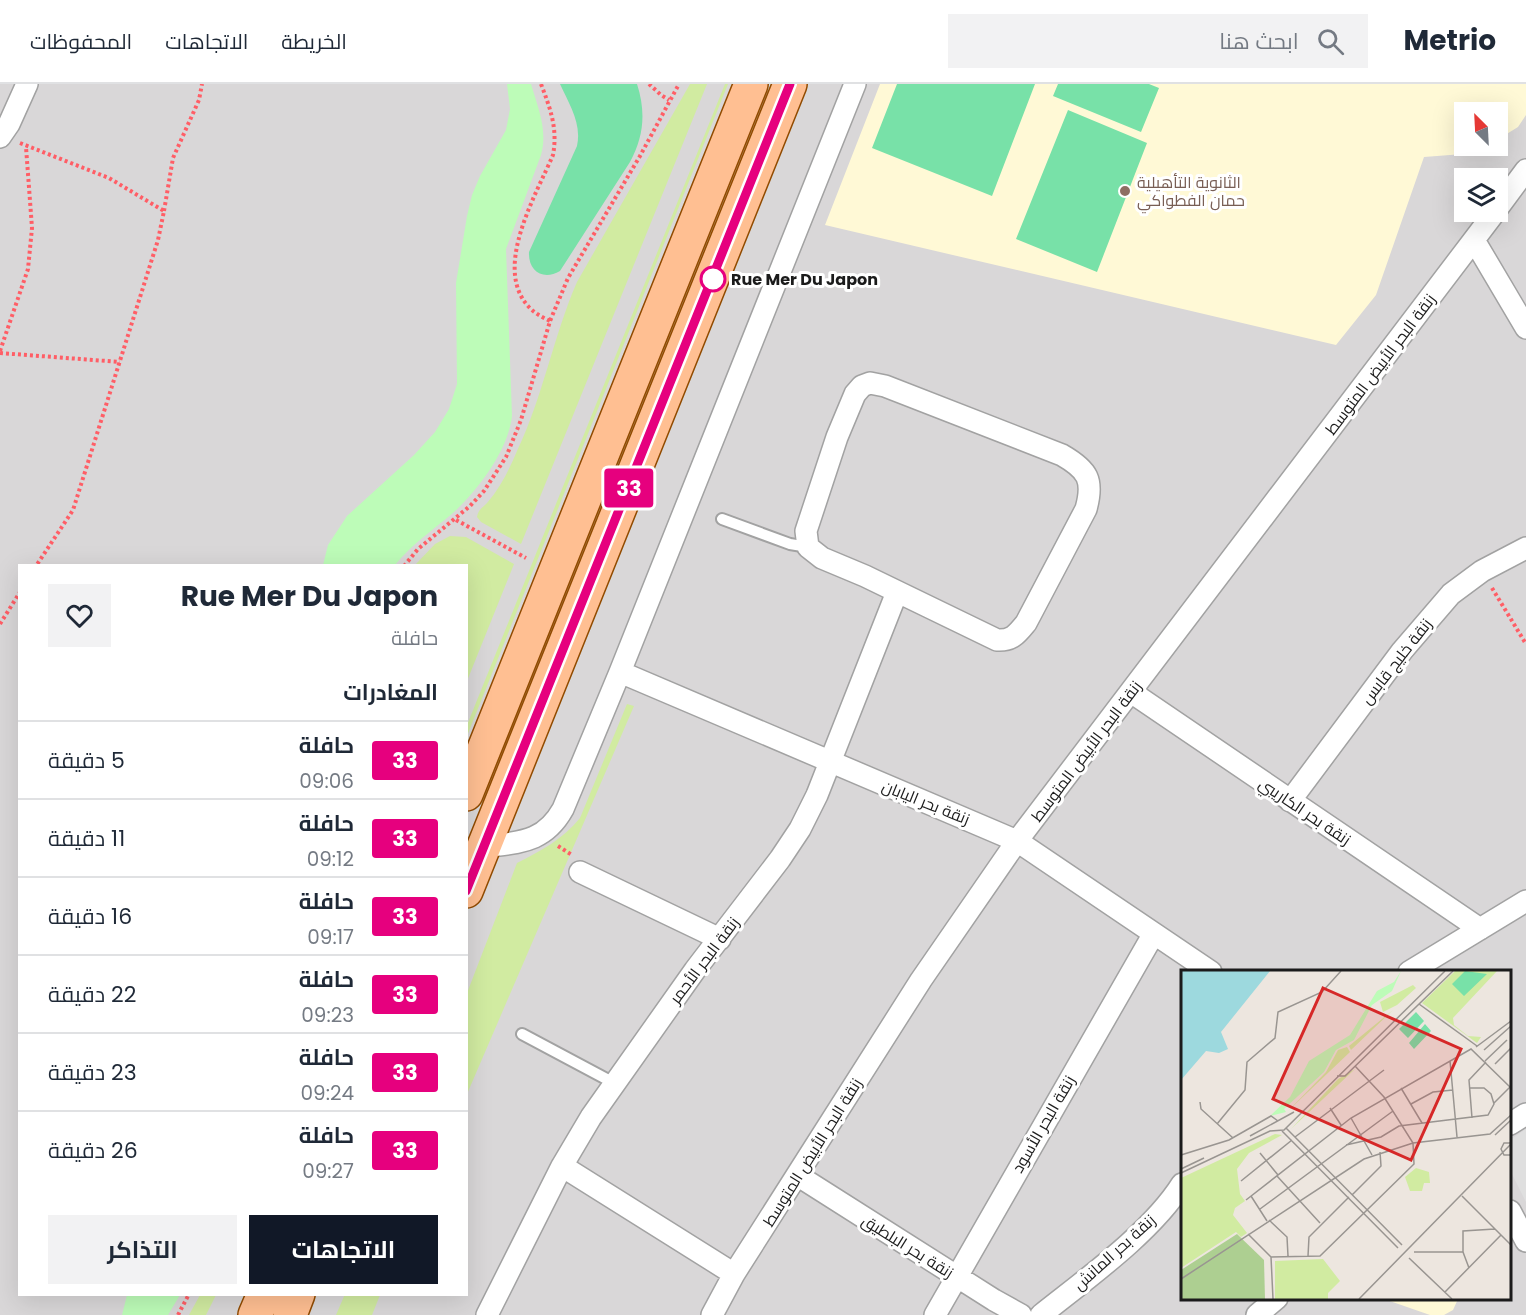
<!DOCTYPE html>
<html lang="ar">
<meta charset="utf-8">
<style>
body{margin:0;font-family:Poppins,Cairo,sans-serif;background:#f2f2f3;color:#1f2937;direction:rtl;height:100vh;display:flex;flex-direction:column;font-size:22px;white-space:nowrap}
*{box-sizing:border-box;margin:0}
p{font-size:20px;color:#747a83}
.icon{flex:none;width:33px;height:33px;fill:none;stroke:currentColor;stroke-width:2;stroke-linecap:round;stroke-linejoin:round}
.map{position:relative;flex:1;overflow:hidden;direction:ltr}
.sheet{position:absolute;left:18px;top:480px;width:450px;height:732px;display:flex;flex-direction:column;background:#fff;border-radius:0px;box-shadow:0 6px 24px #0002;direction:rtl}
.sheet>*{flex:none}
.badge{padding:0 12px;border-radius:4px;font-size:21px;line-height:39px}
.needle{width:39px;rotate:336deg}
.controls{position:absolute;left:1454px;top:18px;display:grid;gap:12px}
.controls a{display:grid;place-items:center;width:54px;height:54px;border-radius:0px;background:#fff;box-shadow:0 6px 24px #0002;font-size:30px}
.map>.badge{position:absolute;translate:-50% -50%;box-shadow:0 0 0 3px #fff}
h2{padding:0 30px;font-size:22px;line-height:54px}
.round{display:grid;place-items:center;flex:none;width:63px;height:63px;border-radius:0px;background:#f2f2f3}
.headline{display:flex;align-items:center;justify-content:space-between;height:102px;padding:0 30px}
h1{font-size:28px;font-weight:700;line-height:45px}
.action{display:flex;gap:12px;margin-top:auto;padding:12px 30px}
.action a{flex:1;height:69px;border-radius:0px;background:#111827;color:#fff;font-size:24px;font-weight:700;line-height:69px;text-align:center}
.action a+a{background:#f2f2f3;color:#1f2937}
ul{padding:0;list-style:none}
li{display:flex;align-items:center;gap:18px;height:78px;padding:0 30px;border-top:2px solid #e0e1e3}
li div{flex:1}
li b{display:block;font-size:22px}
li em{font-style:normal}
li .badge{min-width:66px;font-weight:700;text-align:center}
header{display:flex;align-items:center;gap:36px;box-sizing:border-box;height:84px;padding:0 30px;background:#fff;border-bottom:2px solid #e0e1e3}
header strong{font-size:28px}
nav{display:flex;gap:33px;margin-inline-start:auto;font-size:21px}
.search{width:420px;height:54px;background:#f2f2f3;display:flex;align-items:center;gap:15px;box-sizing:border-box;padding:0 21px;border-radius:0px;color:#747a83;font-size:22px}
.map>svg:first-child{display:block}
.residential{fill:#d9d7d8;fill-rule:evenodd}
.education{fill:#fff9d6}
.grass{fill:#d1eba1}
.park{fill:#bdfcb8}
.pitch{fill:#78e1a8}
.parking{fill:#dfdfdf}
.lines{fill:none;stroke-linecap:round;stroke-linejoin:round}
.service-casing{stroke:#a2a2a2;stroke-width:14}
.minor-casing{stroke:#a2a2a2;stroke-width:24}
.primary-casing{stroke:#914b00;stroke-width:36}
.path{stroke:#ff5e66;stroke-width:4;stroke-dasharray:3 3;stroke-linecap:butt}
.service{stroke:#fff;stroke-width:10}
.minor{stroke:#fff;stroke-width:21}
.primary{stroke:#ffbf92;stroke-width:33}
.line-casing{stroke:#fff;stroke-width:14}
.line{stroke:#e6007e;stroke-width:9}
.education-dot{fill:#8d6e63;stroke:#fff;stroke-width:2}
.stop-dot{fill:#fff;stroke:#e6007e;stroke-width:3}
.labels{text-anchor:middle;stroke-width:6;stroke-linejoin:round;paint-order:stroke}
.education-label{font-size:16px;fill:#785e54;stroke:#fff;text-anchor:start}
.stop-label{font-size:16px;font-weight:bold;fill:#1b1b1b;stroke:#fff;text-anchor:start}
.street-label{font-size:16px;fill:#1b1b1b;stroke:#fff}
.inset-road{fill:none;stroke:#999591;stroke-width:1.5}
.view{fill:#d62828;fill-opacity:0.15;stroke:#d62828;stroke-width:3}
.inset-edge{fill:none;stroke:#1b1b1b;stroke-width:3}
</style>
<header>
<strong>Metrio</strong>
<div class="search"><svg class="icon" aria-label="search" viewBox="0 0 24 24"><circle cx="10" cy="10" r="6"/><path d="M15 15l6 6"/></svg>ابحث هنا</div>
<nav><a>الخريطة</a><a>الاتجاهات</a><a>المحفوظات</a></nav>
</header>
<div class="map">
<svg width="1526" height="1231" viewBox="0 0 1526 1231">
<rect width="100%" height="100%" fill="#ede6df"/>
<path class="residential" d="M0 0H1526V1231H0ZM1464 28H1497V62H1464ZM1464 94H1497V128H1464ZM20 482H466V1210H20ZM1182 888H1510V1214H1182Z"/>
<path class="education" d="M880 0H1526V31L1518 43 1497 56V28H1464V62H1488L1476 69 1424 73 1376 211 1336 261 825 141Z
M1384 1215H1458L1453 1226 1444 1231H1430Z"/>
<path class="grass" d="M690 0H707L521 460 481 438 477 433C478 426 482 424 487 419 500 404 509 386 517 367 543 313 553 253 577 198Z
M725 0H728L467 652V641Z
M450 452 466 453 514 480 467 597 466 482 415 481 435 460Z
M627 620 634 622 467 1010V909L517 779C541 767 563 755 580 734Z
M345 1210H380V1211L372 1231H336Z
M200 1211H216L206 1231H189Z"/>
<path class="park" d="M507 0H531C538 24 548 46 541 71L506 165 512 332C508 367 478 406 453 429 433 446 412 460 395 481H323L328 461 347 432 414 371 435 348 449 325 457 300 456 199 467 132 472 111 480 92 506 46 510 25Z
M127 1211V1210L180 1211 168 1231H122Z"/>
<path class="pitch" d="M560 0H637C646 28 644 52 630 78L560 187C543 197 528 187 529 168L577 62C582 39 569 20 560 0Z
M897 0H1035L992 112 872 64Z
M1058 0H1149L1159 4 1141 48 1053 12Z
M1068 26 1147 59 1097 188 1016 155Z"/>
<path class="parking" d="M1526 1045V1118L1510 1086V1056Z"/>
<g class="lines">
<defs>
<path id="service" d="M722 435 790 460 808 463
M522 950 614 999"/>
<path id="minor" d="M0 53 9 40 27 0
M1497 125 1526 86
M1474 156 1526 244
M870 299 885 302 1062 371C1088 386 1094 396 1086 425L1026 539C1017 550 1012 557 997 556L865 492 822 474 808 463 806 447 837 353 855 310 862 302Z
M620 588 1017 757 1211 888
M1131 608 1480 845
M1290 717 1402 567 1451 510 1482 487 1526 464
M485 763C519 758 544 759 563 725L620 588 855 0
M580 788 720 855
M1409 888 1526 817
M1510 1040 1526 1030
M562 1082 734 1190
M797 1091 994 1216 1021 1231
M1510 1127 1526 1157
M487 1231 562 1082 591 1033 695 886 780 775 800 745 817 711 897 508
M712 1231 734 1190 921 896 1017 757 1495 128
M935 1231 1153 851
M1041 1231C1086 1195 1151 1149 1182 1100
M1257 1231 1277 1214"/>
<path id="primary" d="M466 710 751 0
M466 807 790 0
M255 1231 264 1210
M290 1231 298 1210"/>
</defs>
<use href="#service" class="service-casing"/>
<use href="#minor" class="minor-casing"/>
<use href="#primary" class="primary-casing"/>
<path class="path" d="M541 0C550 24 558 44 553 71 536 111 493 183 528 222 534 229 542 233 550 237
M649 0 661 11 669 16
M20 59 109 94 164 127 158 156 73 426 36 482
M164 127 173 74 199 16 202 0
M0 267 28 185 32 144 26 63
M0 269 120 278
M456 436 526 474
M404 482 418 465 470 422 484 407 506 373 521 336 550 237 568 194 640 72 679 0
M1492 504 1526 560
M0 540 20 508
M558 762 572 771
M178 1231 189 1210"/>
<use href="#service" class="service"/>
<use href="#minor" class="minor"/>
<use href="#primary" class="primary"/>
</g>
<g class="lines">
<defs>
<path id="line" d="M466 807 790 0"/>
</defs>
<use href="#line" class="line-casing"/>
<use href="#line" class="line"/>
</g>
<circle class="education-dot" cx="1125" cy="107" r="6"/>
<circle class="stop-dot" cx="713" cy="195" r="12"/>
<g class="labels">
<g class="education-label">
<text x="1137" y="104">الثانوية التأهيلية<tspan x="1137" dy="18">حمان الفطواكي</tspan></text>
</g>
<g class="stop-label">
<text x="731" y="201">Rue Mer Du Japon</text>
</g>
<g class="street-label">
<text transform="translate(1380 280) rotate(-53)" y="6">زنقة البحر الأبيض المتوسط</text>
<text transform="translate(1396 577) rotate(-52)" y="6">زنقة خليج قابس</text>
<text transform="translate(1086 667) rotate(-53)" y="6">زنقة البحر الأبيض المتوسط</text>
<text transform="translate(926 718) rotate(22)" y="6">زنقة بحر اليابان</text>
<text transform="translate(1305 727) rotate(34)" y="6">زنقة بحر الكاريبي</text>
<text transform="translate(704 876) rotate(-53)" y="6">زنقة البحر الأحمر</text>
<text transform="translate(1043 1040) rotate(-60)" y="6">زنقة البحر الأسود</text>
<text transform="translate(812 1068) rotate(-58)" y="6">زنقة البحر الأبيض المتوسط</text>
<text transform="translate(908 1162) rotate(32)" y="6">زنقة بحر البلطيق</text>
<text transform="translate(1114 1168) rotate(-42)" y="6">زنقة بحر المانش</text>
</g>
</g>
<g transform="translate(1181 886)">
<rect width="330" height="330" fill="#ede6df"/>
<path d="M274 1H316L272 48 273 55 287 66 300 67 296 73 241 33ZM232 15 235 18 216 35 202 42 199 32ZM212 40 170 80 168 76ZM166 77 169 82 107 141 145 102 157 80ZM174 99 110 159 157 109ZM94 164 101 165 68 183 56 199 59 224 64 231 54 238 52 245 66 263 60 267 55 262 0 298V208ZM235 198 248 202 249 213H243L241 221H229L224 207ZM142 289 159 311 147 323V329H94V291Z" fill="#d1eba1"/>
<path d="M56 264 83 290 84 329H0V300Z" fill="#adcf91"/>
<path d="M220 1 211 21 191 35 173 70 155 80 143 102 103 139 105 142 89 146 109 127 128 91 169 65 196 21 213 12Z" fill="#bdfcb8"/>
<path d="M284 1 306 4 283 26 271 14ZM235 42 243 51 227 68 218 59ZM244 54 250 61 233 79 228 73Z" fill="#78e1a8"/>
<path d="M0 1H89L40 62 47 79 38 83 25 81 0 110Z" fill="#9dd9de"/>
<path class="inset-road" d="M238 34 296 76M295 77 330 51M303 80 330 56M269 91 276 167M304 91 326 70M314 94 330 78M156 106H164L272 1M220 118 241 153M19 132 20 139 52 168M313 133 329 117M230 134 252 122 272 120M149 138 160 155M170 148 191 185M291 148 288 110 305 92M36 154 64 120 66 92 94 68 97 42 141 22 160 1M105 158 221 275M101 161 217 278M314 165 330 150M69 166 113 142M114 167 203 100M330 173H323L320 179 323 185H330M165 175 200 167 218 156 307 145 313 134 310 124 303 118H288M79 183 97 205M0 185 48 170 90 146 97 151M0 199 23 188M0 203 89 161 103 160 264 1M96 206 139 253M60 211 111 170M171 225 200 196 199 182M70 226 86 251M281 226 330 275M65 230 170 148 290 79 330 118M79 239 212 141M88 250 106 267 107 286M67 264 90 287 139 286 233 194 232 173 203 127 174 96M233 282H282L288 298M282 282V261L314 259M127 286 128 267 168 227M90 287 92 329M228 288 271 329M0 309 183 189 232 173 309 164 330 145M264 322 320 265M178 329 330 174"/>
<path class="view" d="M142 18 280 79 230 190 92 129Z"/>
<rect width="330" height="330" class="inset-edge"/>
</g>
</svg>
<div class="controls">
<a><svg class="needle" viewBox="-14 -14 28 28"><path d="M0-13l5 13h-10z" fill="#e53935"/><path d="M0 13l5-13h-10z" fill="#747a83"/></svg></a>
<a><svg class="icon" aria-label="layers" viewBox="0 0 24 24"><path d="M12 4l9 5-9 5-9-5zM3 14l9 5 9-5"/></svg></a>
</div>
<b class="badge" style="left:629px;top:404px;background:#e6007e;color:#fff">33</b>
<section class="sheet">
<div class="headline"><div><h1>Rue Mer Du Japon</h1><p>حافلة</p></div><a class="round"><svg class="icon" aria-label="heart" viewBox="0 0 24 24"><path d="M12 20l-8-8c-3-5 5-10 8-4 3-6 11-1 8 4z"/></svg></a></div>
<h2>المغادرات</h2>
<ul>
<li><span class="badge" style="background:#e6007e;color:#fff">33</span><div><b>حافلة</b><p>09:06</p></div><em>5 دقيقة</em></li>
<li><span class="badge" style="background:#e6007e;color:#fff">33</span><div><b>حافلة</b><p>09:12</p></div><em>11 دقيقة</em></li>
<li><span class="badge" style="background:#e6007e;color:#fff">33</span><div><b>حافلة</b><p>09:17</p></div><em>16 دقيقة</em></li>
<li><span class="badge" style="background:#e6007e;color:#fff">33</span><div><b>حافلة</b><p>09:23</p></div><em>22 دقيقة</em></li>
<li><span class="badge" style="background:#e6007e;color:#fff">33</span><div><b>حافلة</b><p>09:24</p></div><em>23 دقيقة</em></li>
<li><span class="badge" style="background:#e6007e;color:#fff">33</span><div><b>حافلة</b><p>09:27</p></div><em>26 دقيقة</em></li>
</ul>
<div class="action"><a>الاتجاهات</a><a>التذاكر</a></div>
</section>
</div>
